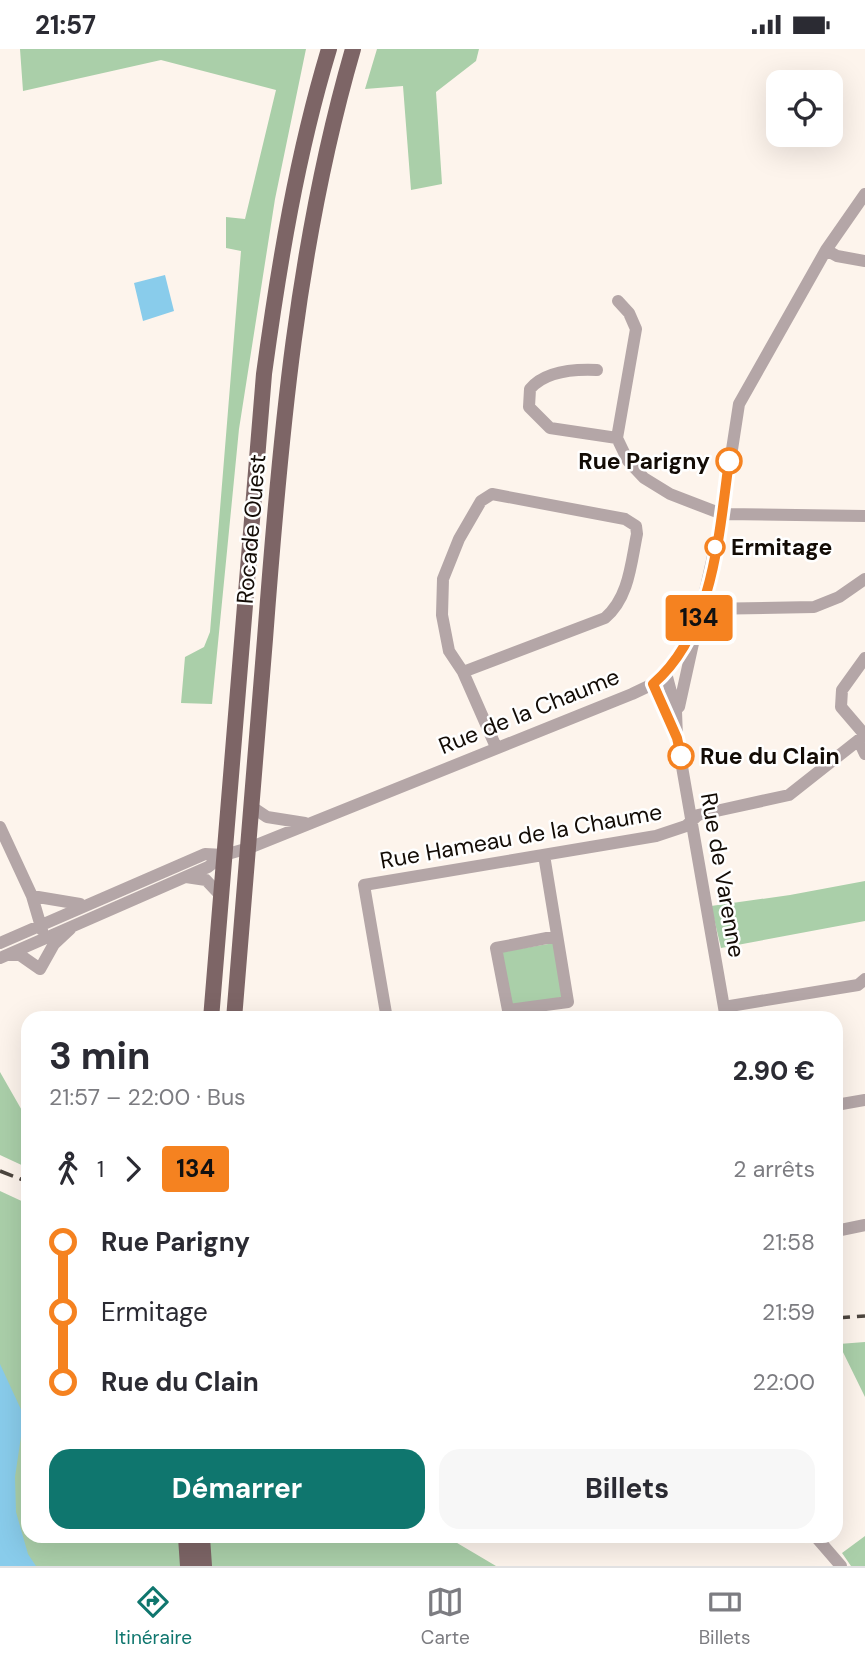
<!DOCTYPE html>
<html lang="fr">
<meta charset="utf-8">
<style>
body{margin:0;font-family:"DM Sans",sans-serif;background:#f7f7f7;color:#2b2b33;height:100vh;display:flex;flex-direction:column;font-size:26px;white-space:nowrap}
*{box-sizing:border-box;margin:0}
p{font-size:23px;color:#7c7c81}
.icon{flex:none;width:38px;height:38px;fill:none;stroke:currentColor;stroke-width:2;stroke-linecap:round;stroke-linejoin:round}
.map{position:relative;flex:1;overflow:hidden}
.sheet{position:absolute;left:21px;top:962px;width:822px;height:532px;display:flex;flex-direction:column;background:#fff;border-radius:21px;box-shadow:0 7px 28px #0002}
.sheet>*{flex:none}
.badge{padding:0 14px;border-radius:5px;font-size:24px;line-height:46px}
.buttons{position:absolute;left:766px;top:21px;display:grid;gap:14px}
.buttons a{display:grid;place-items:center;width:77px;height:77px;border-radius:14px;background:#fff;box-shadow:0 7px 28px #0002;font-size:35px}
.map>.badge{position:absolute;translate:-50% -50%;box-shadow:0 0 0 4px #fff}
.legs{display:flex;align-items:center;gap:10px;height:77px;padding:0 28px;font-size:23px}
.legs p{margin-inline-start:auto}
.headline{display:flex;align-items:center;justify-content:space-between;height:119px;padding:0 28px}
h1{font-size:38px;font-weight:700;line-height:52px}
.cta{display:flex;gap:14px;margin-top:auto;padding:14px 28px}
.cta a{flex:1;height:80px;border-radius:21px;background:#0f766e;color:#fff;font-size:28px;font-weight:700;line-height:80px;text-align:center}
.cta a+a{background:#f7f7f7;color:#2b2b33}
ul{padding:0 28px;list-style:none}
li{display:flex;align-items:center;gap:24px;height:70px;font-size:26px}
li i{display:grid;place-items:center;width:10px;height:100%;margin:0 9px;background:currentColor}
li i::after{content:'';width:18px;height:18px;margin:-9px;border:5px solid;border-radius:50%;background:#fff}
li p{margin-inline-start:auto}
li:first-child i{background:linear-gradient(#0000 50%,currentColor 0)}
li:last-child i{background:linear-gradient(currentColor 50%,#0000 0)}
.status{display:flex;justify-content:space-between;align-items:center;height:49px;padding:0 35px;background:#fff;direction:ltr}
.status svg{height:19px;fill:currentColor}
.dock{display:flex;justify-content:space-around;align-items:center;height:98px;border-top:2px solid #e1e1e2;background:#fff;font-size:19px;color:#7c7c81}
.dock a{display:grid;justify-items:center;gap:4px}
.dock .selected{color:#0f766e}
.map>svg:first-child{display:block}
.green{fill:#aacfa9}
.water{fill:#89cceb}
.lines{fill:none;stroke-linecap:round;stroke-linejoin:round}
.minor{stroke:#b4a6a7;stroke-width:12}
.major{stroke:#7d6566;stroke-width:16}
.rail{stroke:#4c453e;stroke-width:3.5;stroke-dasharray:14 7;stroke-linecap:butt}
.line-1-casing{stroke:#fff;stroke-width:16}
.line-1{stroke:#f58220;stroke-width:10}
.stop-1-dot{fill:#fff;stroke:#f58220;stroke-width:3.5}
.labels{text-anchor:middle;stroke-width:5;stroke-linejoin:round;paint-order:stroke}
.stop-label{font-size:23px;font-weight:bold;fill:#130c06;stroke:#fff;text-anchor:start}
.street-label{font-size:23px;fill:#130c06;stroke:#fff}
</style>
<div class="status"><b>21:57</b><svg viewBox="0 0 49 12"><path d="M0 12V9h3v3zM5 12V6h3v6zM10 12V3h3v9zM15 12V0h3v12zM26 1h20v11H26zM47 4h2v5h-2z"/></svg></div>
<div class="map">
<svg width="865" height="1517" viewBox="0 0 865 1517">
<rect width="100%" height="100%" fill="#fdf4ec"/>
<path class="green" d="M20 0H306L275 150 239 380 212 655 181 654 185 608 204 598 210 583 241 202 226 199V168L245 170 276 41 161 11 23 42Z
M377 0H479L476 12 436 43 442 135 411 141 403 37 365 40Z
M865 832V872L721 899 711 857 790 846Z
M554 894 563 948 511 957 501 903Z
M0 1023 28 1072V1119L0 1106Z
M0 1142 28 1155V1488H447L496 1517H0Z
M865 1293V1348L839 1295Z
M865 1487V1517H851L842 1504Z"/>
<path class="water" d="M165 226 174 262 143 272 134 234Z
M0 1315 24 1367 15 1428 16 1463 28 1505 36 1517H0Z"/>
<g class="lines">
<path class="minor" d="M826 201 837 207 865 212
M618 252 629 264 636 280 617 389 628 412 644 429 670 445 722 465 865 467
M597 321C575 320 545 322 530 340L529 358 550 379 617 389
M701 560 814 558 839 548 865 530
M463 623 605 569C629 549 631 514 637 485L636 477 625 470 492 445 481 452 459 490 443 530 442 566 449 602 463 623 496 698
M666 624 676 662 677 689 726 970
M653 635 674 683
M679 658 694 590
M865 686 841 658 842 641 865 609
M859 692 865 705
M252 758 267 768 305 774
M0 778 32 847 42 881
M544 806 568 953 508 961 496 899 557 887
M186 828 206 831 221 847
M32 847 80 855
M0 894 205 805 224 806 249 799 632 645 653 635 666 624 687 595 701 560 721 472 739 355 826 201 865 145
M8 906H20L40 920 54 895 70 880
M0 909 208 818 224 806
M724 958 858 936 865 930
M387 970 364 836 656 787 686 777 698 766 789 746 865 686
M836 1056 865 1051
M836 1182 865 1176
M816 1488 841 1517"/>
<path class="major" d="M211 970 264 325C279 215 297 106 329 0
M234 970C245 843 255 716 265 590 280 390 297 193 353 0
M186 1488 188 1517
M202 1488 204 1517"/>
<path class="rail" d="M0 1122 28 1133
M836 1269 865 1267"/>
</g>
<g class="lines">
<defs>
<path id="line-1" d="M681 707 677 689 653 635C713 584 719 485 729 412"/>
</defs>
<use href="#line-1" class="line-1-casing"/>
<use href="#line-1" class="line-1"/>
</g>
<g class="stop-1-dot">
<circle cx="729" cy="412" r="12"/>
<circle cx="715" cy="498" r="9"/>
<circle cx="681" cy="707" r="12"/>
</g>
<g class="labels">
<g class="stop-label">
<text x="710" y="420" text-anchor="end">Rue Parigny</text>
<text x="731" y="506">Ermitage</text>
<text x="700" y="715">Rue du Clain</text>
</g>
<g class="street-label">
<text transform="translate(251 480) rotate(-85)" y="8">Rocade Ouest</text>
<text transform="translate(529 662) rotate(-22)" y="8">Rue de la Chaume</text>
<text transform="translate(521 787) rotate(-10)" y="8">Rue Hameau de la Chaume</text>
<text transform="translate(723 826) rotate(80)" y="8">Rue de Varenne</text>
</g>
</g>
</svg>
<div class="buttons">
<a><svg class="icon" aria-label="locate" viewBox="0 0 24 24"><circle cx="12" cy="12" r="6"/><path d="M12 2v4M12 18v4M2 12h4M18 12h4"/></svg></a>
</div>
<b class="badge" style="left:699px;top:569px;background:#f58220;color:#111">134</b>
<section class="sheet">
<div class="headline"><div><h1>3 min</h1><p>21:57 – 22:00 · Bus</p></div><b>2.90 €</b></div>
<div class="legs"><svg class="icon" aria-label="walk" viewBox="0 0 24 24"><circle cx="13" cy="4" r="2"/><path d="M13 8l-2 6 4 7M11 14l-3 7M7 12l3-4h3l4 4"/></svg>1<svg class="icon" aria-label="forward" viewBox="0 0 24 24"><path d="M9 5l7 7-7 7"/></svg><b class="badge" style="background:#f58220;color:#111">134</b><p>2 arrêts</p></div>
<ul>
<li><i style="color:#f58220"></i><b>Rue Parigny</b><p>21:58</p></li>
<li><i style="color:#f58220"></i><span>Ermitage</span><p>21:59</p></li>
<li><i style="color:#f58220"></i><b>Rue du Clain</b><p>22:00</p></li>
</ul>
<div class="cta"><a>Démarrer</a><a>Billets</a></div>
</section>
</div>
<nav class="dock">
<a class="selected"><svg class="icon" aria-label="directions" viewBox="0 0 24 24"><path d="M12 3l9 9-9 9-9-9zM9 14v-3h6M13 9l2 2-2 2"/></svg>Itinéraire</a>
<a><svg class="icon" aria-label="map" viewBox="0 0 24 24"><path d="M3 6l6-2 6 2 6-2v14l-6 2-6-2-6 2zM9 4v14M15 6v14"/></svg>Carte</a>
<a><svg class="icon" aria-label="tickets" viewBox="0 0 24 24"><path d="M3 7h18v10H3zM15 7v10"/></svg>Billets</a>
</nav>
